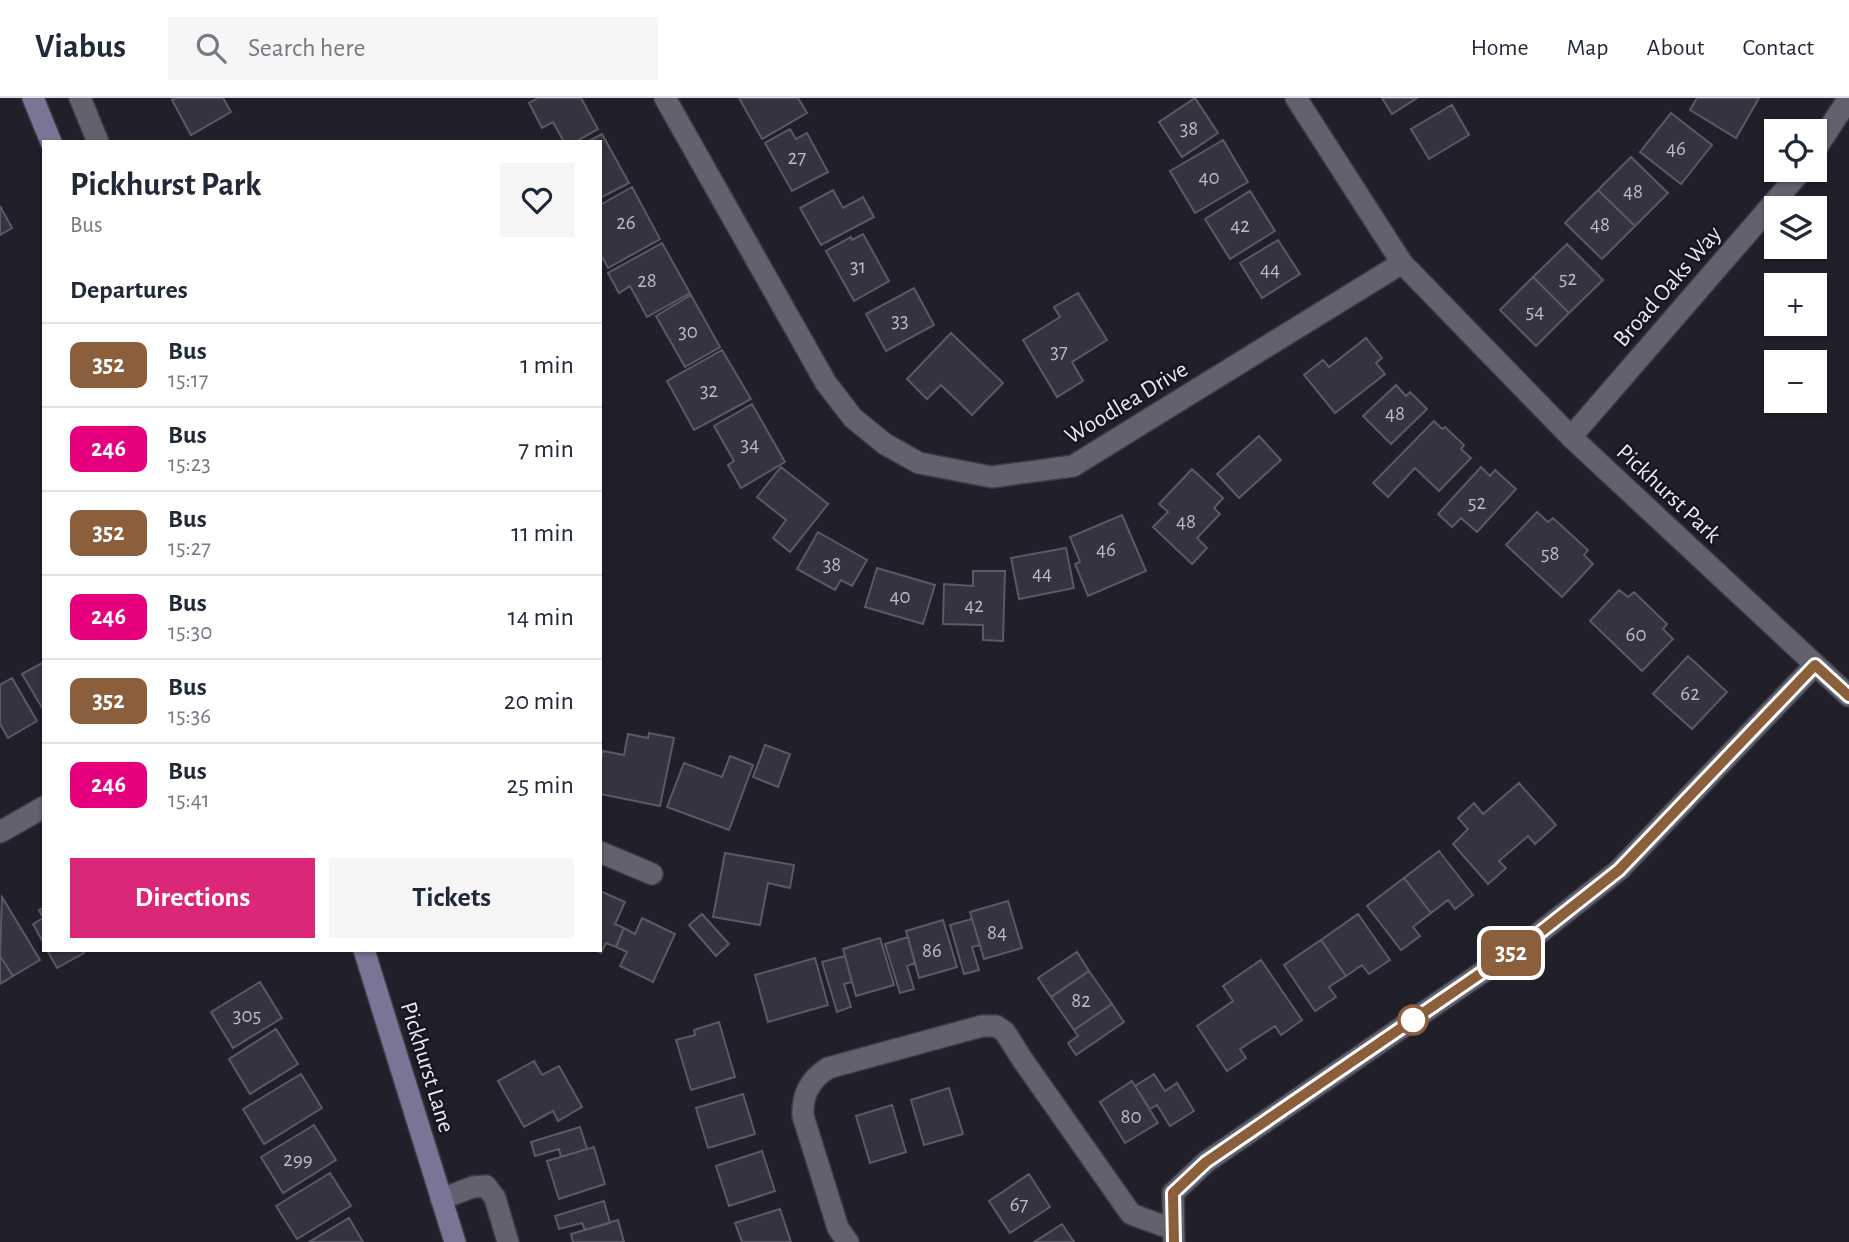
<!DOCTYPE html>
<meta charset="utf-8">
<style>
body{margin:0;font-family:"Alegreya Sans",sans-serif;background:#f6f6f7;color:#1f2937;height:100vh;display:flex;flex-direction:column;font-size:26px;white-space:nowrap}
*{box-sizing:border-box;margin:0}
p{font-size:23px;color:#747a83}
.icon{flex:none;width:38px;height:38px;fill:none;stroke:currentColor;stroke-width:2;stroke-linecap:round;stroke-linejoin:round}
.map{position:relative;flex:1;overflow:hidden}
.drawer{position:absolute;left:42px;top:42px;width:560px;height:812px;display:flex;flex-direction:column;background:#fff;border-radius:0px;box-shadow:0 2px 5px #0004}
.drawer>*{flex:none}
.badge{padding:0 14px;border-radius:10px;font-size:24px;line-height:46px}
.tools{position:absolute;left:1764px;top:21px;display:grid;gap:14px}
.tools a{display:grid;place-items:center;width:63px;height:63px;border-radius:0px;background:#fff;box-shadow:0 2px 5px #0004;font-size:35px}
.map>.badge{position:absolute;translate:-50% -50%;box-shadow:0 0 0 4px #fff}
h2{padding:0 28px;font-size:26px;line-height:63px}
.round{display:grid;place-items:center;flex:none;width:74px;height:74px;border-radius:0px;background:#f6f6f7}
.overview{display:flex;align-items:center;justify-content:space-between;height:119px;padding:0 28px}
h1{font-size:33px;font-weight:700;line-height:52px}
.primary-button{display:flex;gap:14px;margin-top:auto;padding:14px 28px}
.primary-button a{flex:1;height:80px;border-radius:0px;background:#db2777;color:#fff;font-size:28px;font-weight:700;line-height:80px;text-align:center}
.primary-button a+a{background:#f6f6f7;color:#1f2937}
ul{padding:0;list-style:none}
li{display:flex;align-items:center;gap:21px;height:84px;padding:0 28px;border-top:2px solid #e0e1e3}
li div{flex:1}
li b{display:block;font-size:26px}
li em{font-style:normal}
li .badge{min-width:77px;font-weight:700;text-align:center}
header{display:flex;align-items:center;gap:42px;box-sizing:border-box;height:98px;padding:0 35px;background:#fff;border-bottom:2px solid #e0e1e3}
header strong{font-size:33px}
nav{display:flex;gap:38px;margin-inline-start:auto;font-size:24px}
.search{width:490px;height:63px;background:#f6f6f7;display:flex;align-items:center;gap:18px;box-sizing:border-box;padding:0 24px;border-radius:0px;color:#747a83;font-size:26px}
.map>svg:first-child{display:block}
.building{fill:#34333f;stroke:#5a5a66;stroke-width:2}
.lines{fill:none;stroke-linecap:round;stroke-linejoin:round}
.street-casing{stroke:#3b3a43;stroke-width:24}
.secondary-casing{stroke:#3b3a43;stroke-width:24}
.street{stroke:#62616e;stroke-width:21}
.secondary{stroke:#787596;stroke-width:21}
.line-casing{stroke:#fff;stroke-width:16}
.line{stroke:#8b5e3c;stroke-width:10}
.stop-dot{fill:#fff;stroke:#8b5e3c;stroke-width:3.5}
.labels{text-anchor:middle;stroke-width:5;stroke-linejoin:round;paint-order:stroke}
.number-label{font-size:21px;fill:#bcbcc4}
.street-label{font-size:24px;fill:#eaeaf1;stroke:#171620}
</style>
<header>
<strong>Viabus</strong>
<div class="search"><svg class="icon" aria-label="search" viewBox="0 0 24 24"><circle cx="10" cy="10" r="6"/><path d="M15 15l6 6"/></svg>Search here</div>
<nav><a>Home</a><a>Map</a><a>About</a><a>Contact</a></nav>
</header>
<div class="map">
<svg width="1849" height="1144" viewBox="0 0 1849 1144">
<rect width="100%" height="100%" fill="#201f2a"/>
<path class="building" d="M176 0H223L231 14 191 37 172 2Z
M538 0H581L598 31 575 44H564L553 24 542 30 529 5Z
M739 0H798L807 15 762 41Z
M1195 0 1218 35 1182 59 1159 24Z
M1382 0H1417L1392 16Z
M1697 0H1759L1736 40 1690 12Z
M1452 7 1469 37 1429 61 1411 31Z
M1671 15 1712 47 1681 86 1640 54Z
M790 31 796 41 807 35 828 74 792 93 765 45Z
M602 36 629 85 600 100V44H587Z
M1223 42 1248 84 1195 115 1170 73Z
M1631 59 1668 95 1635 128 1598 92Z
M632 89 660 141 608 170 600 155V107Z
M833 92 843 110 863 99 874 119 821 147 800 110Z
M1598 92 1635 128 1602 161 1565 125Z
M1250 93 1275 133 1230 161 1205 121Z
M0 108 12 130 0 137Z
M863 136 889 183 854 203 826 153 851 139 852 142Z
M1278 142 1300 176 1262 200 1240 165Z
M662 145 690 195 647 219 630 188 619 195 608 175Z
M1567 146 1603 182 1569 215 1533 179Z
M1533 179 1569 215 1536 248 1500 212Z
M914 190 934 227 886 253 866 216Z
M1078 195 1107 242 1072 264 1083 283 1057 299 1023 242 1060 219 1054 209Z
M691 197 720 249 685 269 656 218Z
M951 235 1003 285 972 317 941 287 927 301 907 281Z
M1366 240 1382 260 1376 265 1385 276 1335 315 1304 277 1323 262 1329 269Z
M722 252 751 301 694 332 667 283Z
M1396 287 1406 298 1410 294 1427 311 1391 346 1363 318Z
M752 306 785 364 741 390 728 367 734 363 714 328Z
M1434 323 1442 331 1445 329 1464 347 1461 351 1471 360 1439 393 1415 370 1388 399 1373 385Z
M1259 338 1281 362 1239 400 1217 376Z
M781 369 828 406 790 454 773 440 786 422 757 399Z
M1481 369 1490 378 1495 372 1516 391 1477 434 1461 420 1452 429 1438 416Z
M1192 371 1223 400 1214 410 1220 416 1197 440 1207 450 1192 466 1153 429 1168 414 1159 406Z
M1537 414 1548 424 1553 420 1588 452 1584 457 1593 466 1562 499 1506 447Z
M1122 417 1146 473 1088 498 1075 466 1080 464 1070 439Z
M818 434 867 462 852 488 841 482 835 492 797 471Z
M1066 450 1074 490 1019 501 1011 460Z
M877 470 935 487 923 526 865 509Z
M973 473H1005L1003 543 983 542V527L943 526 944 486 973 488Z
M1619 492 1628 499 1634 494 1667 526 1663 531 1673 541 1642 573 1590 523Z
M1688 558 1727 594 1692 631 1653 596Z
M44 564V613L22 576Z
M12 580 37 623 8 640 0 626V587Z
M649 635 674 640 660 708 600 696V666L603 653 624 657 628 636 648 640Z
M765 647 790 656 778 689 753 679Z
M730 658 753 667 729 732 667 709 684 665 722 679Z
M1519 685 1556 727 1535 746 1528 738 1499 763 1506 770 1488 786 1453 746 1468 731 1458 720 1474 705 1483 716Z
M1439 753 1473 797 1455 811 1448 802 1431 815 1404 780Z
M725 755 794 767 790 790 768 785 760 827 713 819Z
M1404 780 1431 815 1413 829 1420 838 1401 852 1367 808Z
M600 793 625 804 615 826 624 830 616 849 606 845 601 855 595 852H600Z
M2 799 40 862 13 878 0 858Z
M1008 803 1022 850 984 861 970 814Z
M44 810V846L33 826 43 820 39 812Z
M702 816 729 846 716 858 689 827Z
M1358 816 1390 862 1369 876 1362 867 1346 878 1321 842Z
M642 820 675 836 653 884 620 868 627 854 616 849 624 830 635 836Z
M972 821 980 847 972 849 979 872 964 876 950 827Z
M943 822 957 869 919 880 906 833Z
M908 839 915 865 907 868 914 891 900 895 885 846Z
M880 840 894 887 856 898 843 851Z
M1321 842 1346 878 1329 889 1336 899 1315 913 1284 867Z
M47 852H82L84 855 57 870Z
M1077 854 1089 873 1051 899 1038 880Z
M0 858 13 878 0 886Z
M845 858 852 884 844 886 851 909 837 914 822 864Z
M815 860 828 907 768 924 755 877Z
M1261 862 1302 922 1281 937 1275 928 1240 951 1246 960 1227 973 1197 928 1233 903 1223 888Z
M1089 873 1112 906 1074 932 1051 899Z
M260 884 282 920 233 950 211 914Z
M1112 906 1124 924 1076 957 1068 945 1078 938 1074 932Z
M719 924 735 979 691 992 676 942 695 937 694 932Z
M276 931 298 966 250 996 229 961Z
M534 963 542 977 559 968 582 1009 558 1023 553 1013 524 1029 498 983Z
M301 976 322 1010 264 1046 243 1011Z
M1154 976 1165 993 1177 985 1194 1013 1170 1028 1157 1007 1150 1011 1135 988Z
M1132 983 1158 1025 1125 1045 1100 1004Z
M949 990 963 1036 924 1047 911 1002Z
M743 996 755 1036 708 1050 696 1010Z
M892 1007 906 1054 870 1065 856 1018Z
M314 1027 336 1062 283 1095 261 1059Z
M580 1029 587 1051 561 1059 559 1051 535 1058 531 1044Z
M594 1049 605 1086 559 1101 547 1063Z
M762 1053 775 1093 729 1108 716 1068Z
M330 1075 351 1108 297 1141 276 1108Z
M1029 1076 1050 1109 1010 1135 989 1103Z
M604 1103 610 1125 585 1132 582 1125 559 1131 555 1118Z
M780 1111 791 1144H742L735 1125Z
M349 1120 363 1144H309Z
M618 1122 624 1144H573L571 1136Z
M1062 1126 1074 1144H1034Z"/>
<g class="lines">
<defs>
<path id="street" d="M80 0 98 44
M665 0 826 285 853 320 885 346 919 365 992 379 1073 368 1402 165
M1296 0 1402 165 1571 339 1849 598
M1815 52 1849 0
M1571 339 1802 72
M0 734 44 709
M600 754 652 776
M441 1101 473 1089 486 1088 495 1100 508 1144
M848 1144 838 1130 803 1018C802 996 810 982 828 970L982 928H996L1005 934 1022 961 1131 1116 1172 1131
M1174 1144 1173 1095 1206 1064 1538 836 1619 772 1815 567"/>
<path id="secondary" d="M33 0 51 44
M364 852 455 1144"/>
</defs>
<use href="#street" class="street-casing"/>
<use href="#secondary" class="secondary-casing"/>
<use href="#street" class="street"/>
<use href="#secondary" class="secondary"/>
</g>
<g class="lines">
<defs>
<path id="line" d="M1174 1144 1173 1095 1206 1064 1538 836 1619 772 1815 567 1849 598"/>
</defs>
<use href="#line" class="line-casing"/>
<use href="#line" class="line"/>
</g>
<circle class="stop-dot" cx="1413" cy="922" r="14"/>
<g class="labels">
<g class="number-label">
<text x="1189" y="37">38</text>
<text x="1676" y="57">46</text>
<text x="797" y="66">27</text>
<text x="1209" y="86">40</text>
<text x="1633" y="100">48</text>
<text x="626" y="131">26</text>
<text x="1600" y="133">48</text>
<text x="1240" y="134">42</text>
<text x="858" y="175">31</text>
<text x="1270" y="178">44</text>
<text x="1568" y="187">52</text>
<text x="647" y="189">28</text>
<text x="1535" y="220">54</text>
<text x="900" y="229">33</text>
<text x="688" y="240">30</text>
<text x="1059" y="260">37</text>
<text x="709" y="299">32</text>
<text x="1395" y="322">48</text>
<text x="750" y="353">34</text>
<text x="1477" y="411">52</text>
<text x="1186" y="430">48</text>
<text x="1106" y="458">46</text>
<text x="1550" y="462">58</text>
<text x="832" y="473">38</text>
<text x="1042" y="482">44</text>
<text x="900" y="505">40</text>
<text x="974" y="514">42</text>
<text x="1636" y="543">60</text>
<text x="1690" y="602">62</text>
<text x="997" y="841">84</text>
<text x="932" y="859">86</text>
<text x="1081" y="909">82</text>
<text x="247" y="924">305</text>
<text x="1131" y="1025">80</text>
<text x="298" y="1068">299</text>
<text x="1019" y="1113">67</text>
</g>
<g class="street-label">
<text transform="translate(1667 188) rotate(-49)" y="8">Broad Oaks Way</text>
<text transform="translate(1126 304) rotate(-31)" y="8">Woodlea Drive</text>
<text transform="translate(1669 395) rotate(43)" y="8">Pickhurst Park</text>
<text transform="translate(428 969) rotate(73)" y="8">Pickhurst Lane</text>
</g>
</g>
</svg>
<div class="tools">
<a><svg class="icon" aria-label="locate" viewBox="0 0 24 24"><circle cx="12" cy="12" r="6"/><path d="M12 2v4M12 18v4M2 12h4M18 12h4"/></svg></a>
<a><svg class="icon" aria-label="layers" viewBox="0 0 24 24"><path d="M12 4l9 5-9 5-9-5zM3 14l9 5 9-5"/></svg></a>
<a>+</a>
<a>−</a>
</div>
<b class="badge" style="left:1511px;top:855px;background:#8b5e3c;color:#fff">352</b>
<section class="drawer">
<div class="overview"><div><h1>Pickhurst Park</h1><p>Bus</p></div><a class="round"><svg class="icon" aria-label="heart" viewBox="0 0 24 24"><path d="M12 20l-8-8c-3-5 5-10 8-4 3-6 11-1 8 4z"/></svg></a></div>
<h2>Departures</h2>
<ul>
<li><span class="badge" style="background:#8b5e3c;color:#fff">352</span><div><b>Bus</b><p>15:17</p></div><em>1 min</em></li>
<li><span class="badge" style="background:#e6007e;color:#fff">246</span><div><b>Bus</b><p>15:23</p></div><em>7 min</em></li>
<li><span class="badge" style="background:#8b5e3c;color:#fff">352</span><div><b>Bus</b><p>15:27</p></div><em>11 min</em></li>
<li><span class="badge" style="background:#e6007e;color:#fff">246</span><div><b>Bus</b><p>15:30</p></div><em>14 min</em></li>
<li><span class="badge" style="background:#8b5e3c;color:#fff">352</span><div><b>Bus</b><p>15:36</p></div><em>20 min</em></li>
<li><span class="badge" style="background:#e6007e;color:#fff">246</span><div><b>Bus</b><p>15:41</p></div><em>25 min</em></li>
</ul>
<div class="primary-button"><a>Directions</a><a>Tickets</a></div>
</section>
</div>
